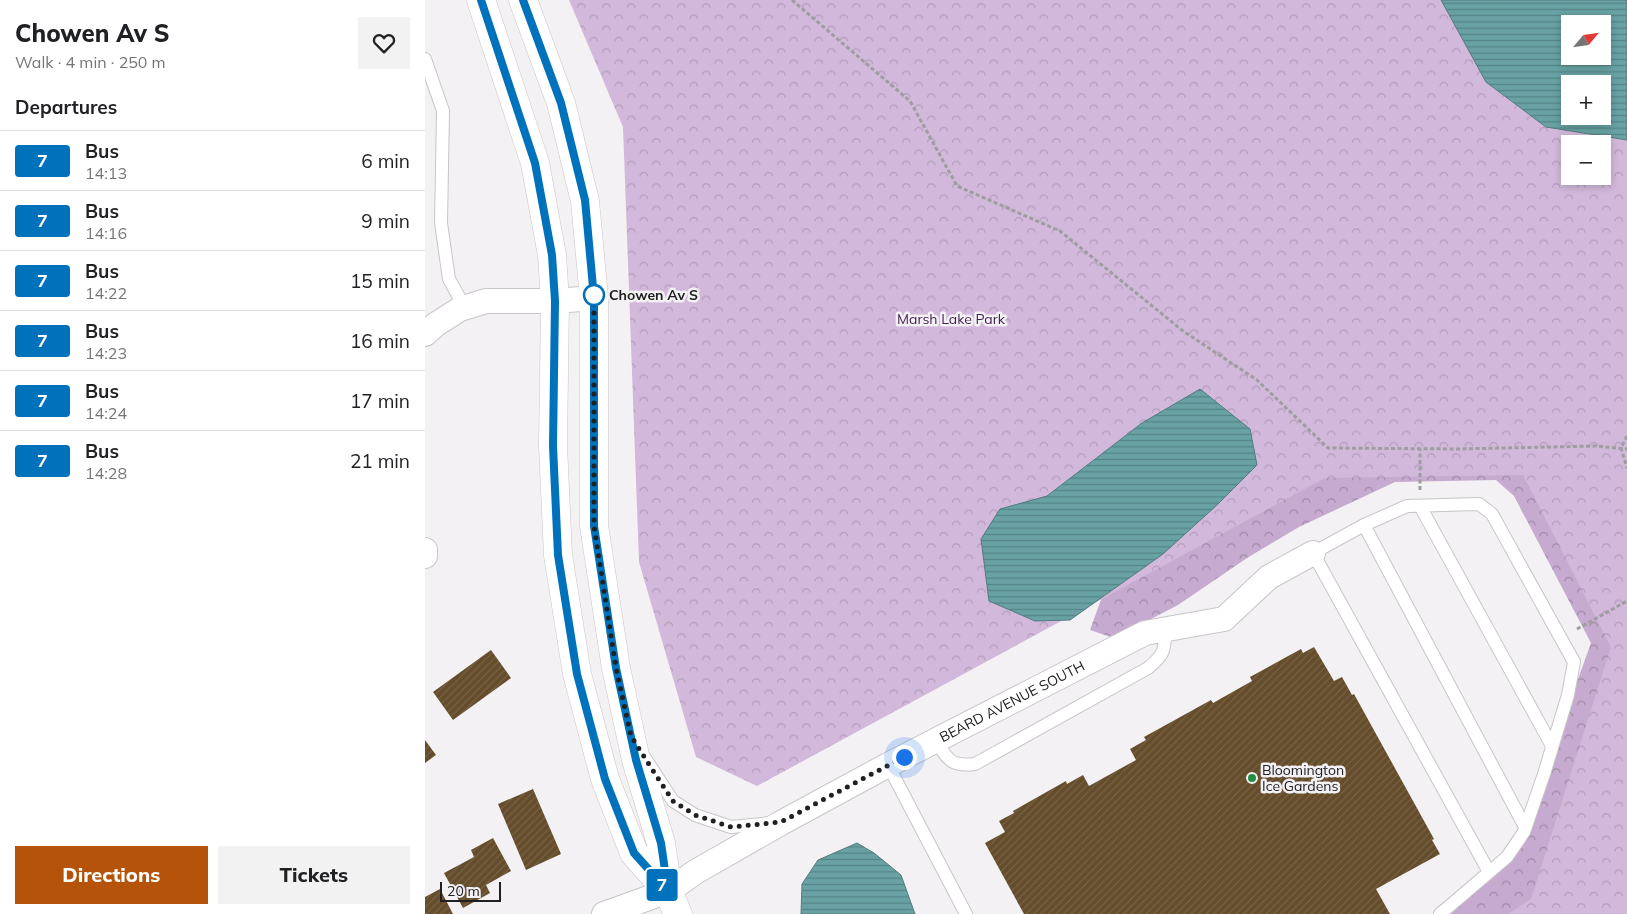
<!DOCTYPE html>
<meta charset="utf-8">
<style>
body{margin:0;font-family:Mulish,sans-serif;background:#f2f2f2;color:#202124;height:100vh;display:flex;flex-direction:column;font-size:19px;white-space:nowrap}
*{box-sizing:border-box;margin:0}
p{font-size:16px;color:#757577}
.icon{flex:none;width:28px;height:28px;fill:none;stroke:currentColor;stroke-width:2;stroke-linecap:round;stroke-linejoin:round}
.map{position:relative;flex:1;overflow:hidden}
.panel{display:flex;flex-direction:column;background:#fff;width:425px}
.panel>*{flex:none}
.badge{padding:0 10px;border-radius:4px;font-size:18px;line-height:32px}
.needle{width:32px;rotate:61deg}
.buttons{position:absolute;left:1136px;top:15px;display:grid;gap:10px}
.buttons a{display:grid;place-items:center;width:50px;height:50px;border-radius:0px;background:#fff;box-shadow:0 2px 8px #0003;font-size:25px}
.scale{position:absolute;left:15px;bottom:12px;width:61px;box-sizing:border-box;padding-left:5px;border:2px solid #212021;border-top:0;font-size:14px;line-height:18px;white-space:nowrap;color:#212021;-webkit-text-stroke:4px #f3f1f4;paint-order:stroke}
.you{position:absolute;width:25px;height:25px;margin:-12px;border:4px solid #fff;border-radius:50%;background:#1a73e8;box-shadow:0 0 0 8px #1a73e833}
.map>.badge{position:absolute;translate:-50% -50%;box-shadow:0 0 0 2px #fff}
h2{padding:0 15px;font-size:19px;line-height:45px}
.round{display:grid;place-items:center;flex:none;width:52px;height:52px;border-radius:0px;background:#f2f2f2}
.overview{display:flex;align-items:center;justify-content:space-between;height:85px;padding:0 15px}
h1{font-size:24px;font-weight:800;line-height:38px}
.button{display:flex;gap:10px;margin-top:auto;padding:10px 15px}
.button a{flex:1;height:58px;border-radius:0px;background:#b45309;color:#fff;font-size:20px;font-weight:800;line-height:58px;text-align:center}
.button a+a{background:#f2f2f2;color:#202124}
ul{padding:0;list-style:none}
li{display:flex;align-items:center;gap:15px;height:60px;padding:0 15px;border-top:1px solid #e0e0e0}
li div{flex:1}
li b{display:block;font-size:19px}
li em{font-style:normal}
li .badge{min-width:55px;font-weight:700;text-align:center}
main{display:flex;flex:1;min-height:0}
.map>svg:first-child{display:block}
.forest{fill:url(#forest-crowns)}
.park{fill:url(#park-crowns);fill-rule:evenodd}
.water{fill:url(#water-rules);stroke:#537b7d;fill-rule:evenodd}
.building{fill:url(#building-hatch)}
.lines{fill:none;stroke-linecap:round;stroke-linejoin:round}
.service-casing{stroke:#c8c5c8;stroke-width:14}
.minor-casing{stroke:#c8c5c8;stroke-width:26}
.tertiary-casing{stroke:#c8c5c8;stroke-width:29}
.path{stroke:#9e9d9f;stroke-width:3;stroke-dasharray:4 2.5;stroke-linecap:butt}
.service{stroke:#fff;stroke-width:12}
.minor{stroke:#fff;stroke-width:24}
.tertiary{stroke:#fff;stroke-width:28}
.line-casing{stroke:#fff;stroke-width:11}
.line{stroke:#0072bc;stroke-width:8}
.walk{stroke:#212021;stroke-width:5;stroke-dasharray:0 9}
.stop-dot{fill:#fff;stroke:#0072bc;stroke-width:2.5}
.poi-dot{fill:#218e46;stroke:#f3f1f4;stroke-width:2}
.labels{text-anchor:middle;stroke-width:5;stroke-linejoin:round;paint-order:stroke}
.stop-label{font-size:14px;font-weight:bold;fill:#212021;stroke:#f3f1f4;text-anchor:start}
.park-label{font-size:14px;fill:#431f4e;stroke:#f3f1f4}
.street-label{font-size:14px;fill:#212021;stroke:#f3f1f4}
.poi-label{font-size:14px;fill:#212021;stroke:#f3f1f4;text-anchor:start}
</style>
<main>
<section class="panel">
<div class="overview"><div><h1>Chowen Av S</h1><p>Walk · 4 min · 250 m</p></div><a class="round"><svg class="icon" aria-label="heart" viewBox="0 0 24 24"><path d="M12 20l-8-8c-3-5 5-10 8-4 3-6 11-1 8 4z"/></svg></a></div>
<h2>Departures</h2>
<ul>
<li><span class="badge" style="background:#0072bc;color:#fff">7</span><div><b>Bus</b><p>14:13</p></div><em>6 min</em></li>
<li><span class="badge" style="background:#0072bc;color:#fff">7</span><div><b>Bus</b><p>14:16</p></div><em>9 min</em></li>
<li><span class="badge" style="background:#0072bc;color:#fff">7</span><div><b>Bus</b><p>14:22</p></div><em>15 min</em></li>
<li><span class="badge" style="background:#0072bc;color:#fff">7</span><div><b>Bus</b><p>14:23</p></div><em>16 min</em></li>
<li><span class="badge" style="background:#0072bc;color:#fff">7</span><div><b>Bus</b><p>14:24</p></div><em>17 min</em></li>
<li><span class="badge" style="background:#0072bc;color:#fff">7</span><div><b>Bus</b><p>14:28</p></div><em>21 min</em></li>
</ul>
<div class="button"><a>Directions</a><a>Tickets</a></div>
</section>
<div class="map">
<svg width="1202" height="914" viewBox="0 0 1202 914">
<defs>
<pattern id="forest-crowns" width="20" height="18" patternUnits="userSpaceOnUse" patternTransform="scale(1.25)"><rect width="20" height="18" fill="#c6aacf"/><path d="M2 6a3 3 0 1 1 6 0M12 15a3 3 0 1 1 6 0" fill="none" stroke="#a08aa8"/></pattern>
<pattern id="park-crowns" width="20" height="18" patternUnits="userSpaceOnUse" patternTransform="scale(1.25)"><rect width="20" height="18" fill="#d2b8da"/><path d="M2 6a3 3 0 1 1 6 0M12 15a3 3 0 1 1 6 0" fill="none" stroke="#b49ebb"/></pattern>
<pattern id="water-rules" width="6" height="5" patternUnits="userSpaceOnUse" patternTransform="scale(1.25)"><rect width="6" height="5" fill="#68a2a4"/><path d="M0 2.5h6" fill="none" stroke="#558485"/></pattern>
<pattern id="building-hatch" width="6" height="6" patternUnits="userSpaceOnUse" patternTransform="scale(1.25)"><rect width="6" height="6" fill="#654c2a"/><path d="M-1 1l2-2M0 6l6-6M5 7l2-2" fill="none" stroke="#766247"/></pattern>
</defs>
<rect width="100%" height="100%" fill="#f3f1f4"/>
<path class="forest" d="M1202 331V914H1015L1082 857 1100 827 1166 643 1089 496 1071 480 970 482 874 527 822 558 753 605 689 638 665 630 677 597 738 554Z"/>
<path class="park" d="M144 0H1202V914H1083L1106 899 1186 647 1098 475 900 478 332 786 271 757 214 562 198 127ZM1145 24H1178V56H1145ZM1145 84H1178V116H1145ZM1145 144H1178V176H1145Z"/>
<path class="water" d="M1016 0H1202V140L1121 127 1061 82ZM1145 24H1178V56H1145ZM1145 84H1178V116H1145Z
M775 389 825 429 832 465 792 505 738 554 645 620 610 621 564 601 556 539 575 509 622 496 717 423Z
M432 843 449 853 476 875 490 914H376L377 884 393 860Z"/>
<path class="building" d="M889 647 909 681 917 677 927 695 929 694 1009 839 1007 840 1015 854 951 889 965 914H599L560 843 580 832 574 821 589 813 588 811 641 781 642 784 658 775 664 786 711 760 705 749 721 740 719 737 786 700 788 703 827 681 825 677 876 649 878 653Z
M66 650 86 678 28 720 8 692Z
M0 740 11 755 0 763Z
M108 789 136 854 101 870 73 804Z
M68 838 86 871 61 885 65 893 38 908 19 873 49 857 46 850Z
M15 889 28 914H0V897Z"/>
<g class="lines">
<defs>
<path id="service" d="M0 59 18 111 16 223 24 279 40 308
M995 506 1127 746
M939 525 1100 827
M510 740C523 759 525 767 550 764L723 668C740 654 739 651 741 629
M220 758 248 801 270 815 306 827 346 823
M463 765 541 914
M1015 914 1021 909 1082 857 1099 832 1119 774 1143 695 1149 662 1067 514 1054 504 982 506 939 525 888 553 1064 872"/>
<g id="minor">
<path d="M0 334 10 325 35 309 61 301H130L169 298"/>
<path d="M0 550V556"/>
<path id="s1" d="M179 914 243 891 272 871 356 823 463 765 720 633 799 619 844 577 888 553"/>
</g>
<path id="tertiary" d="M56 0 110 163 127 255 130 301 128 446 133 555 152 674 180 779 209 853 243 891
M98 0 136 103 160 201 169 298V526L191 668 211 760 236 843 243 891 253 914"/>
</defs>
<use href="#service" class="service-casing"/>
<use href="#minor" class="minor-casing"/>
<use href="#tertiary" class="tertiary-casing"/>
<path class="path" d="M367 0 485 101 532 186 635 231 758 331 832 380 903 448 1033 449 1171 446 1202 449
M1202 436 1196 448 1202 468
M995 490V449
M1152 629 1202 601"/>
<use href="#service" class="service"/>
<use href="#minor" class="minor"/>
<use href="#tertiary" class="tertiary"/>
</g>
<g class="lines">
<defs>
<path id="line" d="M56 0 110 163 127 255 130 301 128 446 133 555 152 674 180 779 209 853 243 891 236 843 211 760 191 668 169 526V298L160 200 136 103 98 0"/>
</defs>
<use href="#line" class="line-casing"/>
<use href="#line" class="line"/>
<path class="walk" d="M169 295V526L191 668 206 736 225 766 248 801 270 815 306 827 356 822 479 757"/>
</g>
<circle class="stop-dot" cx="169" cy="295" r="10"/>
<circle class="poi-dot" cx="827" cy="778" r="5"/>
<g class="labels">
<g class="stop-label">
<text x="184" y="300">Chowen Av S</text>
</g>
<g class="park-label">
<text x="526" y="324">Marsh Lake Park</text>
</g>
<g class="street-label">
<text dy="5" stroke="none"><textPath href="#s1" startOffset="461">BEARD AVENUE SOUTH</textPath></text>
</g>
<g class="poi-label">
<text x="837" y="775">Bloomington<tspan x="837" dy="16">Ice Gardens</tspan></text>
</g>
</g>
</svg>
<div class="buttons">
<a><svg class="needle" viewBox="-14 -14 28 28"><path d="M0-13l5 13h-10z" fill="#e53935"/><path d="M0 13l5-13h-10z" fill="#757577"/></svg></a>
<a>+</a>
<a>−</a>
</div>
<div class="scale">20 m</div>
<div class="you" style="left:479px;top:757px"></div>
<b class="badge" style="left:237px;top:885px;background:#0072bc;color:#fff">7</b>
</div>
</main>
